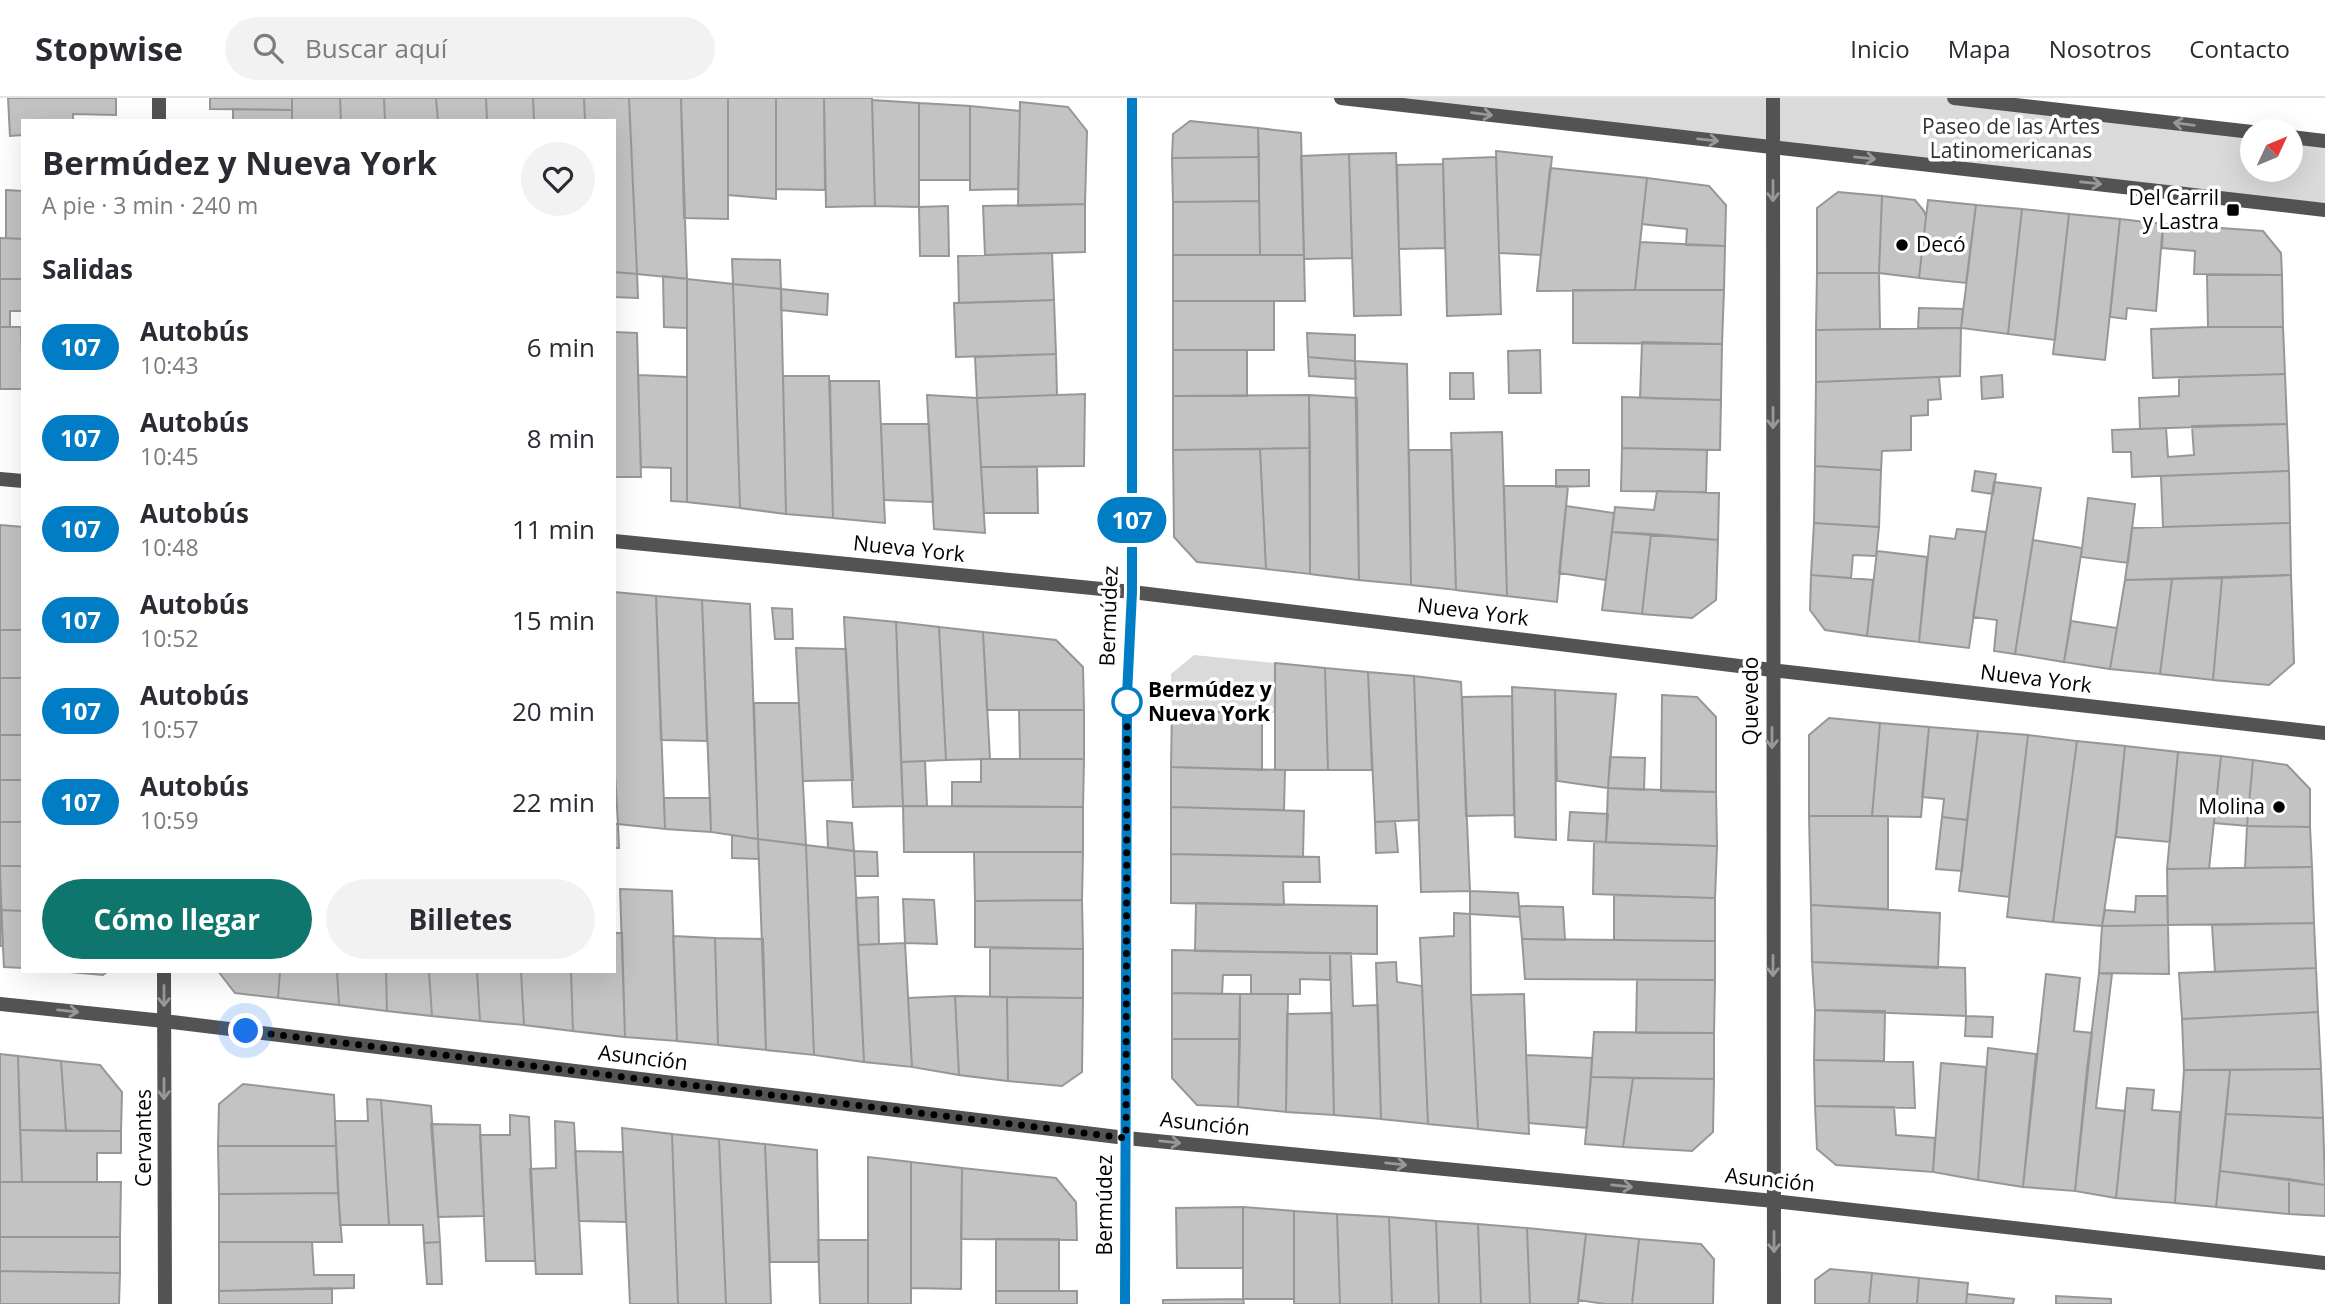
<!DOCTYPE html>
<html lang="es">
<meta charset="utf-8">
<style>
body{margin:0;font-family:"Open Sans",sans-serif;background:#f2f2f3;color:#2b2b33;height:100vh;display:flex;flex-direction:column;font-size:26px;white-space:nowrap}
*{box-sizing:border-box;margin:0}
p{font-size:23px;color:#7c7c81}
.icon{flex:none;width:38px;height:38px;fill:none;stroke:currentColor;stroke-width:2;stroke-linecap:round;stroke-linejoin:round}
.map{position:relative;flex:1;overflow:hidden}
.sheet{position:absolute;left:21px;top:21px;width:595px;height:854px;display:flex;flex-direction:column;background:#fff;border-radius:0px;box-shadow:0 7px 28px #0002}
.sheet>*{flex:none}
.badge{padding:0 14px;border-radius:23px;font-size:24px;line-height:46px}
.needle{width:46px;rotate:46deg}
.fabs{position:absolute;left:2240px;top:21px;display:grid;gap:14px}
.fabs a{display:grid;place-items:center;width:63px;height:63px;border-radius:50%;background:#fff;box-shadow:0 7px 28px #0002;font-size:35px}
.you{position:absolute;width:35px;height:35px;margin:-18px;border:5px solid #fff;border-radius:50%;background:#1a73e8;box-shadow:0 0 0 10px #1a73e833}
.map>.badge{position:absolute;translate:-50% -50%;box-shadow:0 0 0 4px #fff}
h2{padding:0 21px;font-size:26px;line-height:63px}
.round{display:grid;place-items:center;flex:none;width:74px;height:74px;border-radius:37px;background:#f2f2f3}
.head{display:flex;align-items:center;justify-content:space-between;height:119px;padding:0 21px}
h1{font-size:33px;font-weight:700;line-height:52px}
.cta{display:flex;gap:14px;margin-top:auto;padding:14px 21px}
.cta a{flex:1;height:80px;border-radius:42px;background:#0f766e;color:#fff;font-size:28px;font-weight:700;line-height:80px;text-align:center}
.cta a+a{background:#f2f2f3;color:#2b2b33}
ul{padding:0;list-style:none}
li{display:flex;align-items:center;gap:21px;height:91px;padding:0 21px}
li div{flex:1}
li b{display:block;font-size:26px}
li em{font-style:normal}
li .badge{min-width:77px;font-weight:700;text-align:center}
header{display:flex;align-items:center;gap:42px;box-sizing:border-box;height:98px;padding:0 35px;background:#fff;border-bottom:2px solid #e1e1e2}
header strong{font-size:33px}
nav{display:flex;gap:38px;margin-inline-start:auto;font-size:24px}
.search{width:490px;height:63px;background:#f2f2f3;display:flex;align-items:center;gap:18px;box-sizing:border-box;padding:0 24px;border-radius:38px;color:#7c7c81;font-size:26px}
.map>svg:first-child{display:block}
.green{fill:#dadada}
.building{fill:#c3c3c3;stroke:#979797;stroke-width:2}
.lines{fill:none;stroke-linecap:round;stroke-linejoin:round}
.minor{stroke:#535353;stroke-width:14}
.tertiary{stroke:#535353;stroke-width:14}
.oneway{stroke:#989898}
.line-casing{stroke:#fff;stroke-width:16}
.line{stroke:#007dc5;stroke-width:10}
.walk{stroke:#000;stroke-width:7;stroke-dasharray:0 12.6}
.poi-dot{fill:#000;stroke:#fff;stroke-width:2.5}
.stop-dot{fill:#fff;stroke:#007dc5;stroke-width:3.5}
.labels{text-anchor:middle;stroke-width:7;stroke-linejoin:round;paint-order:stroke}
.park-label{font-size:21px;fill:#313131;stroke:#fff}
.poi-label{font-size:21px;fill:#000;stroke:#fff;text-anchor:end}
.street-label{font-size:21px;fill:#000;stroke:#fff}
.stop-label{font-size:21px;font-weight:bold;fill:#000;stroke:#fff;text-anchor:start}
</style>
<header>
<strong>Stopwise</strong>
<div class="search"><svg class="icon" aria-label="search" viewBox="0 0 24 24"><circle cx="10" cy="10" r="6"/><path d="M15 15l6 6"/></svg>Buscar aquí</div>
<nav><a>Inicio</a><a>Mapa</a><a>Nosotros</a><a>Contacto</a></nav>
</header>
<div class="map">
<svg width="2325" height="1206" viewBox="0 0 2325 1206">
<rect width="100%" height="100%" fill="#fff"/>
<path class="green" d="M1341 0H1954L2252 34V72H2291V39L2325 43V112Z
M1194 557 1275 565V615L1172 613 1171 576Z"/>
<path class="building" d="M8 0H116V17L73 16V23H23V37L10 38Z
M210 0H292V12L210 11Z
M292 0H340L341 23H292Z
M340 0H384L385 23H341Z
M384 0H436L438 23H385Z
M436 0H486L487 23H438Z
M486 0H533L534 23H487Z
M533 0H584L585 23H534Z
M584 0H629L637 176 614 174V23H585Z
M629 0H681L687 181 637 176Z
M681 0H728V121L684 120Z
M728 0H776V101L728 97Z
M776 0H824L825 92 776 91Z
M824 0H872L875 108 826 109Z
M872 2 919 5V109L875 108Z
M1020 4 1068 9 1087 33 1085 106 1018 108Z
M919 5 970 8V82H919Z
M970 8 1020 13 1018 91 970 92Z
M233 11 292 12V23H233Z
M1190 23 1258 30 1259 59 1172 60 1173 36Z
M1258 30 1301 35 1304 157H1260Z
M1496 53 1552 59 1541 157 1499 155Z
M1396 55 1401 217 1354 218 1349 56Z
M1349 56 1352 160 1304 161 1301 58Z
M1259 59V103L1173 104 1172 60Z
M1496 59 1501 216 1447 218 1443 61Z
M1443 66 1445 150 1399 151 1397 67Z
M1550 70 1647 80 1635 192 1537 193Z
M1647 80 1709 88 1726 107 1725 148 1686 147 1687 131 1642 126Z
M6 92 23 93V141L6 140Z
M1838 94 1882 98 1879 175H1817V110Z
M1882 98 1915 102 1924 113 1926 119 1919 180 1879 175Z
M1928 102 1976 107 1966 185 1919 180Z
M1259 103 1260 157H1173V104Z
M1085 106V154L985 157 983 108Z
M1976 107 2022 111 2008 236 1961 230Z
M948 108 949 158H920L919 109Z
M2022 111 2069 116 2055 242 2008 236Z
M2069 116 2120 121 2105 262 2053 256Z
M2120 121 2163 126 2156 213 2127 210 2126 221 2110 219Z
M2163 126 2263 133 2281 155 2282 177 2194 176 2195 153 2162 150Z
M0 140 23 141V181H0Z
M1640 144 1725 148 1724 192H1635Z
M1052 155 1054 202 959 205 958 158Z
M1173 157H1304L1305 203H1173Z
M732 161 780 162 781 191 733 186Z
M614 174 637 176 638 200 614 199Z
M1817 175H1879L1880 231 1816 232Z
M2207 177H2282L2283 229H2208Z
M663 178 687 181V230L664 229Z
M0 181H23V213H10V229H0Z
M687 181 733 186 740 410 687 404Z
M733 186 781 191 786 416 740 410Z
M781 191 828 196 827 217 781 212Z
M1573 192H1724L1722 246 1573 245Z
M1054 202 1056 256 956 259 954 205Z
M1173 203H1274V252H1173Z
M1919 210 1963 211 1961 230H1918Z
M0 229H21L23 291H0Z
M2208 229H2283L2285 276 2153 280 2151 231Z
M1961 230 1960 278 1816 284V232Z
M614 234 637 235 641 379H614Z
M1307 235 1355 237V263L1308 259Z
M1642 244 1722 246 1721 302 1640 300Z
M1173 252H1247V298H1173Z
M1540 252 1541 295H1509L1508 253Z
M1056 256 1057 297 977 300 975 259Z
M1308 259 1355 263 1356 281 1309 278Z
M1355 263 1407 266 1411 487 1359 482Z
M1450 275H1473L1474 301H1450Z
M2285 276 2287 326 2140 331 2139 300 2179 298V279Z
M638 277 687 279V404L671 403V370L641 369Z
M2002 277 2003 299 1982 301 1981 279Z
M783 278H829L833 420 786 416Z
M1939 279 1941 301 1928 302V317L1911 318V352L1882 353 1881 372 1815 368 1816 284Z
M830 283H879L885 425 833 420Z
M1085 296 1084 368 981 369 977 300Z
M927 297 977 300 985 435 934 431Z
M1309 297 1357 300 1359 482 1310 476Z
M1309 297 1310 350 1173 352V298Z
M1622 299 1721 302 1720 352 1622 350Z
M881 326H929L933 404 884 402Z
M2287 326 2289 373 2132 379 2131 354H2113L2112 332 2166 330 2168 359 2194 357 2192 328Z
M1502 334 1507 498 1456 492 1451 335Z
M1310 350V476L1266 471 1260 351Z
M1622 350 1707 352 1706 394 1621 393Z
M1260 351 1266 471 1197 464 1174 439 1173 352Z
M1409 352H1452L1456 492 1411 487Z
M1815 368 1881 372 1879 429 1814 425Z
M981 369H1037L1038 415H984Z
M1556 372H1589V388L1556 389Z
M1975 373 1996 376 1993 396 1972 393Z
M2289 373 2290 425 2163 429 2161 378Z
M1994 384 2041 390 2015 556 1994 553 1997 522 1973 519Z
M1504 388H1568L1557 504 1507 498Z
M1657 393 1719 395 1718 442 1612 434 1615 409 1654 412Z
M2088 400 2135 406 2128 465 2081 459Z
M1566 408 1614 415 1606 482 1559 475Z
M1814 425 1879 429 1876 458 1853 457 1851 480 1811 477Z
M2290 425 2291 477 2125 482 2132 430Z
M0 427 23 429V532H0Z
M1957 431 1986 434 1969 550 1919 544 1930 438 1955 441Z
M1612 434 1651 436 1642 516 1602 512Z
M1651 436 1718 442 1716 502 1692 520 1642 516Z
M2033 442 2082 450 2064 564 2015 556Z
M1877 453 1927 459 1919 544 1867 538Z
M1811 477 1873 482 1867 538 1825 532 1810 512Z
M2291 477 2294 565 2269 587 2213 582 2222 480Z
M2222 480 2213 582 2160 576 2172 481Z
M2172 481 2160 576 2110 571 2125 482Z
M614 494 656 498 665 731 618 726 614 660Z
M656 498 702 502 707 643 661 642Z
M702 502 750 506 758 741 711 734Z
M772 510 792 511 793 541H775Z
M844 519 896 524 903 708 853 709Z
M2071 523 2117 530 2110 571 2064 564Z
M896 524 939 529 946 662 901 664Z
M939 529 983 534 990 661 946 662Z
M0 532H23V580H0Z
M983 534 1056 542 1083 569 1084 612H987Z
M796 550 846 551 853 682 803 683Z
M1275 565 1325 570 1328 672H1275Z
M1325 570 1368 574 1372 672H1328Z
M1368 574 1414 578 1419 722 1375 724Z
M1414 578 1461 584 1470 793 1421 794Z
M0 580H23V637H0Z
M1512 589 1555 592 1556 742 1515 739Z
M1555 592 1616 596 1608 690 1557 683Z
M1662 597 1697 599 1716 619V694L1661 693Z
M1512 598 1514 717 1466 718 1462 599Z
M754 605H799L806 747 758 741Z
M1019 612H1084V661H1020Z
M1172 613 1262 615V672L1171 669Z
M1829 620 1880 625 1872 718H1809V637Z
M1880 625 1929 629 1921 719 1872 718Z
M1929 629 1978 633 1967 722 1942 719 1944 701 1922 699Z
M1978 633 2028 637 2009 799 1959 793Z
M0 637H23V682H0Z
M2028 637 2077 643 2053 824 2007 819Z
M2077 643 2125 648 2116 734 2102 828 2053 824Z
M2125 648 2178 654 2170 744 2116 739Z
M2178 654 2221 658 2209 771H2167Z
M2221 658 2253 662 2247 728 2214 725Z
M1610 659 1645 660 1644 692 1608 690Z
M981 661H1084L1083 709 952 708V684H981Z
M2253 662 2287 667 2310 691V729L2247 728Z
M925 663 927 708H903L901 664Z
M1171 669 1285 672 1284 712 1171 709Z
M0 682H23V724H0Z
M1608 690 1716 694 1717 748 1606 744Z
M664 700H710L711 734 665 731Z
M903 708 1083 709V754H904Z
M1171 709 1304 713 1303 759 1171 756Z
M1570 714 1608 716 1606 744 1568 742Z
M1809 718H1888V811L1811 807Z
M1942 719 1967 722 1962 773 1936 771Z
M827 723 852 725 854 753 828 750Z
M1395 723 1398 754 1376 755 1375 724Z
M0 724H23V768H0Z
M614 726H618L619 750H614Z
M2247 728 2310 729 2312 769 2245 770Z
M732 737 758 741 759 761 732 760Z
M758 741 806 747 814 957 766 952Z
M1594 744 1717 748 1715 800 1593 796Z
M806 747 854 753 864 964 814 957Z
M854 753 877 754 878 778H855Z
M974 754H1083L1082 802 975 803Z
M1171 756 1319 759 1320 784H1283L1284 807 1171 805Z
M0 768H23V813L1 812Z
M2312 769 2314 825 2168 827 2167 771Z
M0 774 3 848H0Z
M620 791 672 793 677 943 625 939Z
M1470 793 1518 795 1520 819 1470 816Z
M1614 797 1715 800V843L1614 842Z
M2136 798H2167L2168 827 2102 828 2105 812 2135 814Z
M878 799 879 846 858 847 856 800Z
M903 801 934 802 937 846 905 845Z
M1082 802 1083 851 975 849V803Z
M1196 805 1377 808V856L1195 853Z
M1811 807 1940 815 1938 870 1812 864Z
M1519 808 1563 809 1565 842 1522 841Z
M1 812 23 813V870L4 869Z
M1454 815 1470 816 1471 897 1478 1031 1428 1026 1420 840 1454 838Z
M2314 825 2316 870 2215 874 2212 827Z
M2168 827 2169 876 2099 875 2102 828Z
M614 835H622L625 939 573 933 571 873H614Z
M673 838 715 840 718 947 677 943Z
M715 840 763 841 766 952 718 947Z
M1522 841 1715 843V882L1525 881Z
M905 845 912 969 864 964 858 847Z
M990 850 1083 851V900L990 899Z
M1172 852 1330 855V882L1300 881V896H1251V877H1223L1222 896 1172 895Z
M1330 855H1351L1353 908 1378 907 1381 1021 1334 1017Z
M1396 864 1397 884 1422 888 1428 1026 1381 1021 1376 865Z
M1812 864 1965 870 1966 918 1815 912Z
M2316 870 2318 914 2182 921 2179 875Z
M58 873H108L103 877Z
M218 873H280L278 900 235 895Z
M280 873H337L339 907 278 900Z
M337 873H386L387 913 339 907Z
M386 873H429L432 918 387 913Z
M429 873H477L480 923 432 918Z
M477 873H521L524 927 480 923Z
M521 873H571L573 933 524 927Z
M2099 875 2112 876 2096 1010 2125 1013 2116 1100 2075 1093 2087 971Z
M2046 876 2080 880 2074 933 2092 935 2075 1093 2023 1089Z
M1637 882H1715L1714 935H1636Z
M1172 895 1240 896V941H1172Z
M1240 896H1288L1286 1014 1238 1009Z
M1524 896 1529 1036 1478 1031 1471 897Z
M955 898 959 977 912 969 908 900Z
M955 898 1007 899 1008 983 959 977Z
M1007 899 1083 900 1082 974 1062 988 1008 983Z
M1815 912 1885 913 1884 963 1814 962Z
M2318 914 2321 971 2184 972 2182 921Z
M1332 915 1334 1017 1286 1014 1287 916Z
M1966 918 1993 919 1992 939 1965 938Z
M1594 934 1714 935V981L1591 979Z
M1172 941H1240L1238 1009 1197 1007 1172 980Z
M1988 950 2036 956 2023 1089 1978 1082Z
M0 956 18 958 22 1084H0Z
M1526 957 1592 960 1587 1030 1529 1025Z
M18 958 61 963 66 1033 20 1032Z
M1814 962 1913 964 1915 1010 1815 1008Z
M61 963 100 967 122 994 121 1033H66Z
M1941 965 1986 969 1978 1082 1933 1074Z
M2321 971 2323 1020 2226 1016 2230 972Z
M2184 972H2230L2216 1109 2175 1105Z
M1591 979 1633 980 1623 1049 1585 1046Z
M1633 980 1714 981 1713 1034 1692 1053 1623 1049Z
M243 986 334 997 336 1048H218L219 1006Z
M2127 990 2154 992 2152 1012 2180 1014 2175 1105 2116 1100Z
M367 1001 381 1002 389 1127H340L335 1023H368Z
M381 1002 431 1008 440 1144 424 1145 423 1127H389Z
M1815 1008 1894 1009 1896 1037 1935 1040 1933 1074 1836 1067 1817 1051Z
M2226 1016 2323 1020 2325 1087 2220 1073Z
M510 1017 529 1019 535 1163H486L480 1037H510Z
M555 1023 574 1025 582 1176H536L530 1071 556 1070Z
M431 1026 480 1027 484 1118 438 1119Z
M622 1030 672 1036 678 1206H630Z
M20 1032 121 1033V1055H97V1084H22Z
M672 1036 719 1041 726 1206H678Z
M719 1041 765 1046 771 1206H726Z
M765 1046 817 1052 819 1164H770Z
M218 1048H336L338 1095 219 1096Z
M575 1053 623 1054 626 1124 579 1123Z
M868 1059 911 1064V1206H868Z
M911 1064 962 1070 961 1191 911 1190Z
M962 1070 1056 1080 1076 1104 1077 1142 961 1141Z
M2220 1073 2289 1081V1116L2216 1109Z
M2289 1081 2325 1087V1118L2289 1116Z
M0 1084H121L120 1139H0Z
M338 1095 342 1144H219V1096Z
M1243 1109V1170H1177L1176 1110Z
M1243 1109 1294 1113V1201H1243Z
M1294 1113 1337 1116 1340 1206H1294Z
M1337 1116 1389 1119 1392 1206H1340Z
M1389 1119 1436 1123 1439 1206H1392Z
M1436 1123 1478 1126 1481 1206H1439Z
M1478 1126 1527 1130 1530 1206H1481Z
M1527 1130 1586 1136 1578 1206H1530Z
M1586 1136 1639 1141 1632 1206H1605L1578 1202Z
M0 1139H120V1175L0 1173Z
M996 1141H1059V1193H996Z
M1639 1141 1701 1146 1714 1161 1713 1206H1632Z
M818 1142H868V1206H820Z
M219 1144H312L314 1177H354V1190L219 1193Z
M440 1144 442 1186H427L424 1145Z
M1830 1171 1872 1175 1869 1206H1815V1182Z
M0 1173 120 1175 119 1206H0Z
M1872 1175 1919 1180 1917 1206H1869Z
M1919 1180 1968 1185 1966 1206H1917Z
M332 1190V1206H219V1193Z
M996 1193H1077V1206H996Z
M1967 1196 2014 1201 2013 1206H1966Z
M2056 1198 2111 1201V1206H2056Z
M1243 1201 1244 1206H1163V1202Z"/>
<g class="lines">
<path class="minor" d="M159 0V23
M1773 0 1774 1206
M0 381 23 383
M614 443 1132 494 1772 572 2325 635
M164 873 165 1206
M0 906 164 923 1126 1040 1774 1103 2325 1165
M1125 1206 1127 597 1132 494V0"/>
<path class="tertiary" d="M1341 0 2325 112
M1954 0 2252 34
M2291 39 2325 43"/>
</g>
<defs><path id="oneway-shaft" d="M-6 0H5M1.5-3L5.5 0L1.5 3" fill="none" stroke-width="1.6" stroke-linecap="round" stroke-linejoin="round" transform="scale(1.75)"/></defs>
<g class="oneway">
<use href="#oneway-shaft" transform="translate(1482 16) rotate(7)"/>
<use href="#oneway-shaft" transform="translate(2184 26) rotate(-173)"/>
<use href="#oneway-shaft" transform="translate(1708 42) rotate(6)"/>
<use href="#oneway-shaft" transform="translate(1865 60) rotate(6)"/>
<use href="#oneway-shaft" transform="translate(2091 85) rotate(6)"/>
<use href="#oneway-shaft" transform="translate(1773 93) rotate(90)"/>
<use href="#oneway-shaft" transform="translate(1773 320) rotate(90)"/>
<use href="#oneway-shaft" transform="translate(1772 640) rotate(90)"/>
<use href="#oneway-shaft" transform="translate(1773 868) rotate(90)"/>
<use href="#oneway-shaft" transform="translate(164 898) rotate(90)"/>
<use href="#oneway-shaft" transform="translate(68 913) rotate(6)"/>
<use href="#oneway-shaft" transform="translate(164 991) rotate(90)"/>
<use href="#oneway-shaft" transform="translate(1170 1044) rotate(6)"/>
<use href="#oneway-shaft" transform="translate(1396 1066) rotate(6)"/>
<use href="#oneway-shaft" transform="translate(1622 1088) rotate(6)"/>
<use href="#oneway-shaft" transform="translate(1774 1144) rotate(90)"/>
</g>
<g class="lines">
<defs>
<path id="line" d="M1125 1206 1127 597 1132 494V0"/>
</defs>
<use href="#line" class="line-casing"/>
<use href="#line" class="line"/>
<path class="walk" d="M246 933 1126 1040 1127 597V604"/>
</g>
<g class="poi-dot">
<rect x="2226" y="105" width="14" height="14" rx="3.5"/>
<circle cx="1902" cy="147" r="7"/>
<circle cx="2279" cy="709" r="7"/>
</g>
<circle class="stop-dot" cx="1127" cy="604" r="14"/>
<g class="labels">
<g class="park-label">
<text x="2011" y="36">Paseo de las Artes<tspan x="2011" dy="24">Latinomericanas</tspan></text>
</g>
<g class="poi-label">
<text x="2219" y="107">Del Carril<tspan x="2219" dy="24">y Lastra</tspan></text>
<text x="1916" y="154" text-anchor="start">Decó</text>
<text x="2265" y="716">Molina</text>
</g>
<g class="street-label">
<text transform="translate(909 451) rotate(6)" y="7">Nueva York</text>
<text transform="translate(1473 514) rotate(7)" y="7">Nueva York</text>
<text transform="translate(1109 518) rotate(-88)" y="7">Bermúdez</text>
<text transform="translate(2036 581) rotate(7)" y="7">Nueva York</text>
<text transform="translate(1751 603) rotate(-90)" y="7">Quevedo</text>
<text transform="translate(643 960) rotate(7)" y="7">Asunción</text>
<text transform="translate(1205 1026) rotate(6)" y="7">Asunción</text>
<text transform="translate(144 1040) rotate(-90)" y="7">Cervantes</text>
<text transform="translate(1770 1082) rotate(6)" y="7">Asunción</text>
<text transform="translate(1105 1107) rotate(-90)" y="7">Bermúdez</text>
</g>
<g class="stop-label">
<text x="1148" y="599">Bermúdez y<tspan x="1148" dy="24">Nueva York</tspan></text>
</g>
</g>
</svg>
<div class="fabs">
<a><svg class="needle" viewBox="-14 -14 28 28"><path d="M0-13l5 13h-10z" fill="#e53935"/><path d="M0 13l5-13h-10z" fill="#7c7c81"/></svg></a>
</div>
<div class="you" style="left:246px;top:933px"></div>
<b class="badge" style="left:1132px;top:422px;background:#007dc5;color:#fff">107</b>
<section class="sheet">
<div class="head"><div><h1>Bermúdez y Nueva York</h1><p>A pie · 3 min · 240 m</p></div><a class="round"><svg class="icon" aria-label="heart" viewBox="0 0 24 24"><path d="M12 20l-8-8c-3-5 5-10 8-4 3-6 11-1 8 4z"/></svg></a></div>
<h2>Salidas</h2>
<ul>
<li><span class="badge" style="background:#007dc5;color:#fff">107</span><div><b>Autobús</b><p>10:43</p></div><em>6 min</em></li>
<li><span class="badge" style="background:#007dc5;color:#fff">107</span><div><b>Autobús</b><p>10:45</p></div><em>8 min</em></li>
<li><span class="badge" style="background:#007dc5;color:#fff">107</span><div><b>Autobús</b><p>10:48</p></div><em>11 min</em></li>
<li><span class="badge" style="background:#007dc5;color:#fff">107</span><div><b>Autobús</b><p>10:52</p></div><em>15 min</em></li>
<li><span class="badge" style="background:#007dc5;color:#fff">107</span><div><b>Autobús</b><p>10:57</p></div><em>20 min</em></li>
<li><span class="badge" style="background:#007dc5;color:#fff">107</span><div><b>Autobús</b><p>10:59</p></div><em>22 min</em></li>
</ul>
<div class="cta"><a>Cómo llegar</a><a>Billetes</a></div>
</section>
</div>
